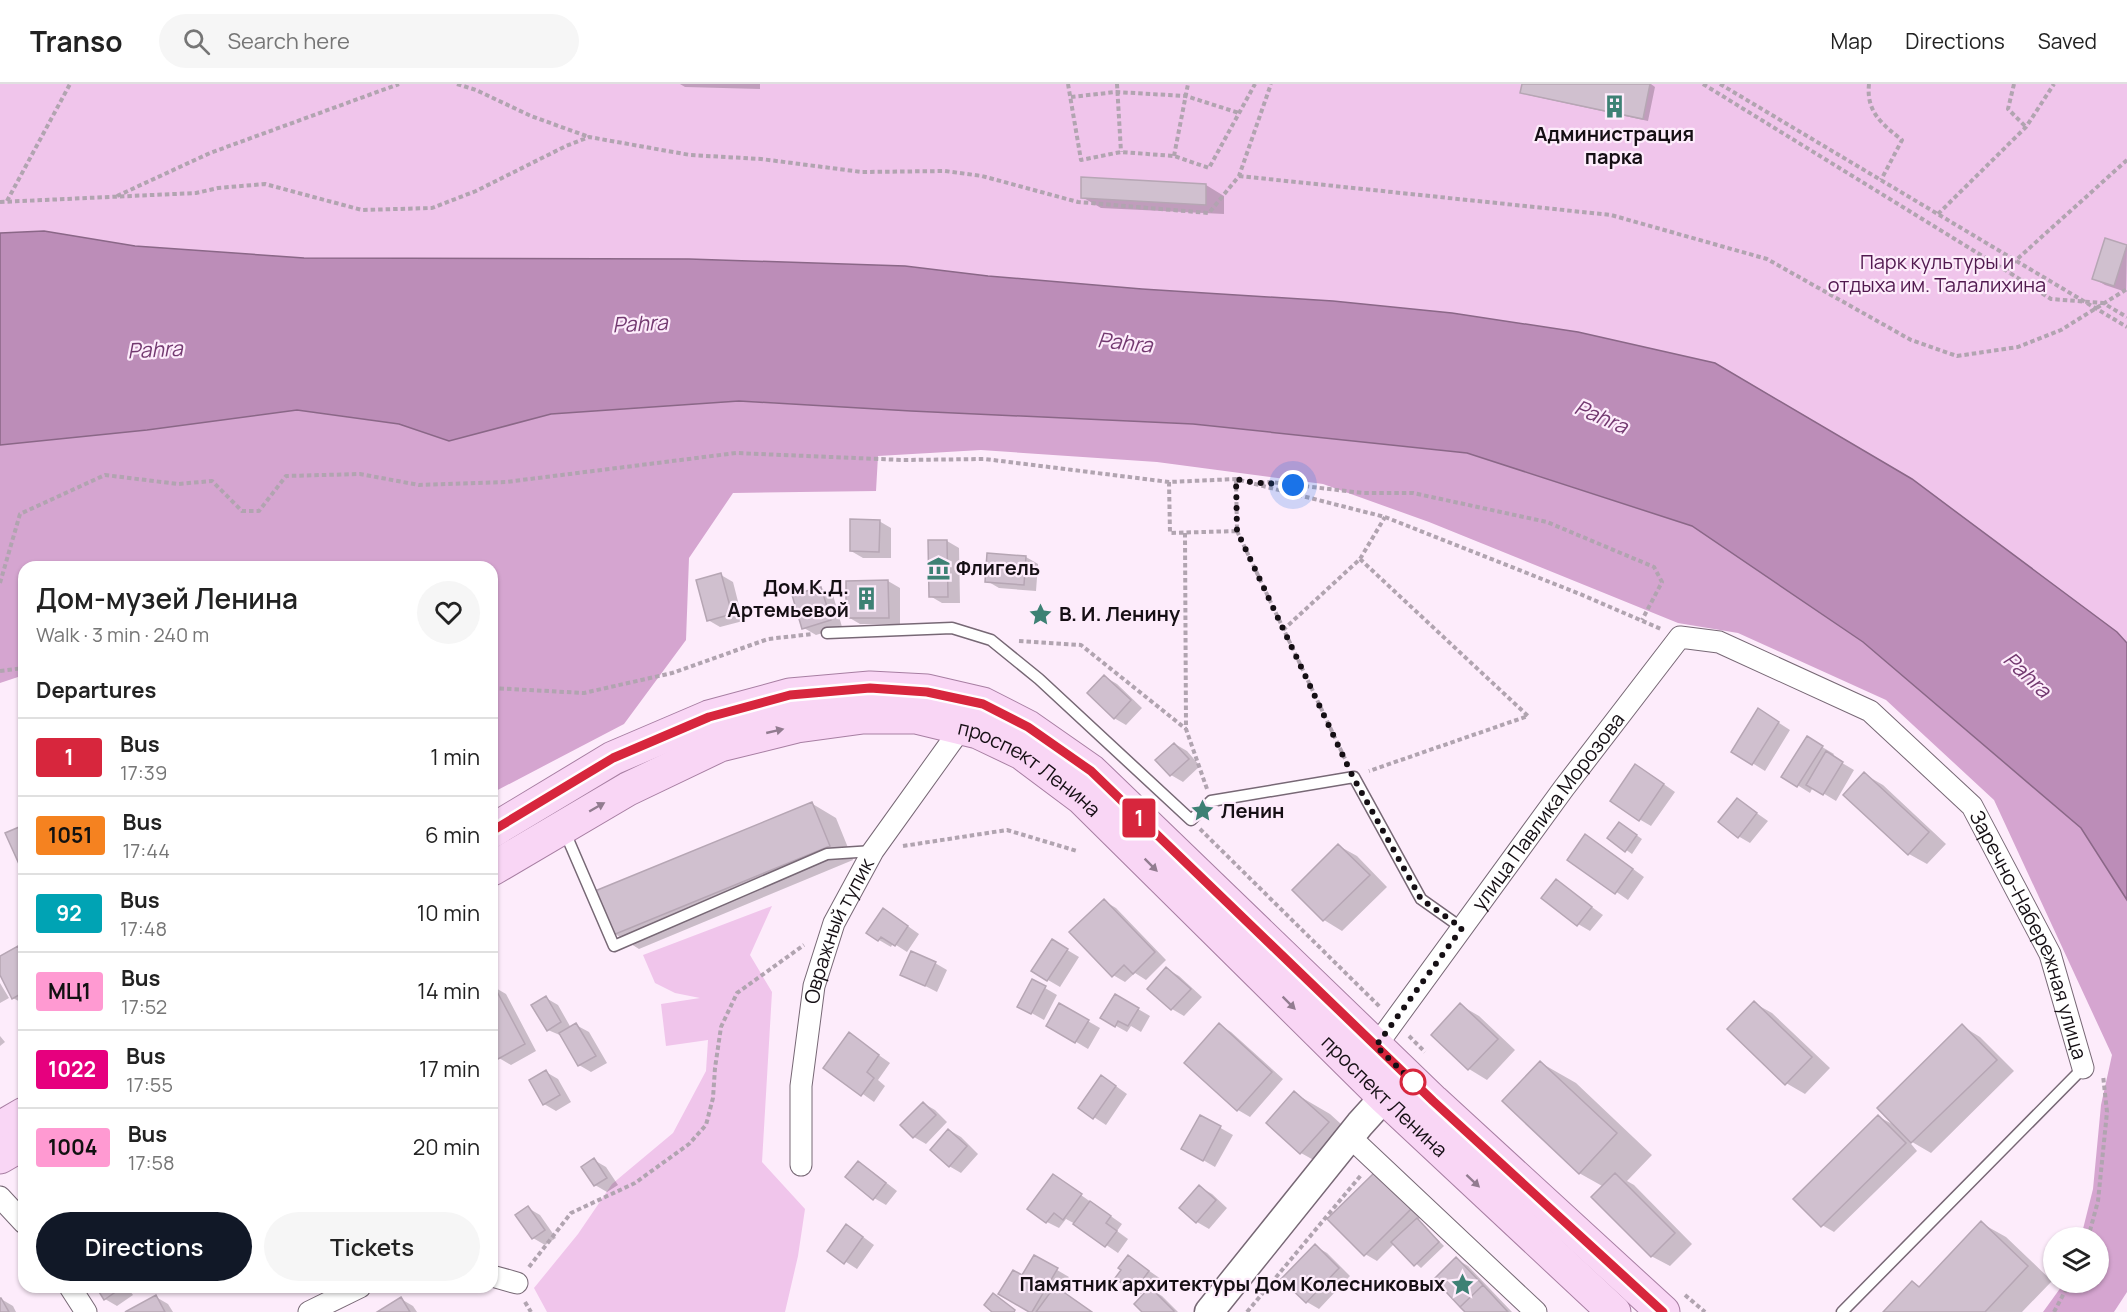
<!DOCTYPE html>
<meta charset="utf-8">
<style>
body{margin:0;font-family:Manrope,sans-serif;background:#f6f6f6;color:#222;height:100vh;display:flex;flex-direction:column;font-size:22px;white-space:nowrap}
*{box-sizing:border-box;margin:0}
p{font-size:20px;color:#767676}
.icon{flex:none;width:33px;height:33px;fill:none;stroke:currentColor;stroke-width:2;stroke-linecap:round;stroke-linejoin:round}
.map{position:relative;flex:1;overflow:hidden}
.details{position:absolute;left:18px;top:477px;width:480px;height:732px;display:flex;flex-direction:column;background:#fff;border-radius:18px;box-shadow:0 2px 4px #0004}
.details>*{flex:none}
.badge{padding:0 12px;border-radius:4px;font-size:21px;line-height:39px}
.buttons{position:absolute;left:2043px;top:1143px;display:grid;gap:12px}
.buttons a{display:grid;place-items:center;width:66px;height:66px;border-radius:50%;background:#fff;box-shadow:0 2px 4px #0004;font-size:30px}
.you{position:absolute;width:30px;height:30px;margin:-15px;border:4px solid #fff;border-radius:50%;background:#1a73e8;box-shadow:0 0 0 9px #1a73e833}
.map>.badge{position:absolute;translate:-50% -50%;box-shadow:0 0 0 3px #fff}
h2{padding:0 18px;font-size:22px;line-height:54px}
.round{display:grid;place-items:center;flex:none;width:63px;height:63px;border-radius:32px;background:#f6f6f6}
.head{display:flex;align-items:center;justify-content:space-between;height:102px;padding:0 18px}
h1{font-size:28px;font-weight:600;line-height:45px}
.cta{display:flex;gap:12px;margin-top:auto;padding:12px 18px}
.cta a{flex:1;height:69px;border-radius:36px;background:#111827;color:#fff;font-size:24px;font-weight:600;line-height:69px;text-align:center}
.cta a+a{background:#f6f6f6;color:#222}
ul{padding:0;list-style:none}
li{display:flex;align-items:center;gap:18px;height:78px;padding:0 18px;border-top:2px solid #e0e0e0}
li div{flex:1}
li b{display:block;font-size:22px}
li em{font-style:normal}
li .badge{min-width:66px;font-weight:700;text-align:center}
header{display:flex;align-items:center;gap:36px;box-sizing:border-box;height:84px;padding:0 30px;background:#fff;border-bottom:2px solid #e0e0e0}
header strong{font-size:28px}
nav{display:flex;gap:33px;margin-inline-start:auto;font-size:21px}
.search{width:420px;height:54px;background:#f6f6f6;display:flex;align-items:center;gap:15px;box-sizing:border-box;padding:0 21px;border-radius:33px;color:#767676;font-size:22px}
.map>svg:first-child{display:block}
.green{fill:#f0c5eb}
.forest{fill:#d5a5d0}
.water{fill:#bc8db8;stroke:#8a6787;stroke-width:1.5}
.shadow{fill:#0003}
.building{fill:#d0c0cf;stroke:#b6a6b4;stroke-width:1.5}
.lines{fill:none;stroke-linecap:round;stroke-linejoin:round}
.lane-casing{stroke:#776875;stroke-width:13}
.street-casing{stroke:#776875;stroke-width:23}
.secondary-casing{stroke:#776875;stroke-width:31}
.primary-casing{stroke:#a77ea2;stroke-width:35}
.path{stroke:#b1a4b0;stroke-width:4;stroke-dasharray:4.5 3;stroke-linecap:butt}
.lane{stroke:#fff;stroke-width:10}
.street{stroke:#fff;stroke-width:21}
.secondary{stroke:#fff;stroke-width:28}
.primary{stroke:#f9d6f5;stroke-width:33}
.oneway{fill:#927c90}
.line-casing{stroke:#fff;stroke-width:14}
.line{stroke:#d7263d;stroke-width:9}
.walk{stroke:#150f14;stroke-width:6;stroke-dasharray:0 10.8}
.stop-dot{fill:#fff;stroke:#d7263d;stroke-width:3}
.labels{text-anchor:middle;stroke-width:4.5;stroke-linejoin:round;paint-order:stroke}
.poi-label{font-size:20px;font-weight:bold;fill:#150f14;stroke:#fdecfb;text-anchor:start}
.park-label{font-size:20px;fill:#51194f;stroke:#fdecfb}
.street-label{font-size:20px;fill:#150f14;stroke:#fdecfb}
.water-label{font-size:21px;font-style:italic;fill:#733970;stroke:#fdecfb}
</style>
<header>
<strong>Transo</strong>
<div class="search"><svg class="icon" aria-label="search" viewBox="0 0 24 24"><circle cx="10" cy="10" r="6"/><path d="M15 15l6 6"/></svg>Search here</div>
<nav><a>Map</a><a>Directions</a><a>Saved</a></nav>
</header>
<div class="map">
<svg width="2127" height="1228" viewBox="0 0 2127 1228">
<rect width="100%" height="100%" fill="#fdecfb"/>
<path class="green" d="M0 0H2127V559L2117 548 1912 395 1715 279 1578 248 1452 229 1333 217 1142 205 988 192 905 182 689 175 304 174 135 162 44 147 0 149Z
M772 822 750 871 772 908 762 1078 805 1125 798 1172 785 1228H547L534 1204 578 1150 612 1100 673 1049 706 987 708 956 666 962 661 920 700 914 675 909 655 899 643 871Z"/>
<path class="forest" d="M732 317 1193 340 1467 369 1692 442 1863 558 2081 744 2127 816V1208L2114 1228H2043L2064 1199 2098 1198V1154L2081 1153 2093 1105 2101 1021 2112 971 1994 716 1886 616 1738 549 1678 539 1429 438 1323 400 1157 378 981 366 878 372 876 407 733 409 689 474 686 556 624 640 492 709V483H24V591L0 599V358L297 326 399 340 449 357 551 330Z"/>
<path class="water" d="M44 147 135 162 304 174 689 175 905 182 988 192 1142 205 1333 217 1452 229 1578 248 1715 279 1912 395 2117 548 2127 559V816L2081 744 1863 558 1692 442 1467 369 1193 340 911 327 739 317 551 330 449 357 399 340 297 326 147 346 0 361V149Z"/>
<path class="shadow" d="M680 0H760V5L685 3Z
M1524 0H1651L1655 3 1648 37 1528 11 1522 8Z
M1206 101 1224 112V130L1101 124 1082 113Z
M2106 156 2127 163 2126 208 2105 201 2093 194Z
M879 437 891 444V474H863L851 467Z
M947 457 959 464 960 519H942L930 512Z
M1026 473 1038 480 1036 507 999 504 987 497Z
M721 491 733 498 743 537 720 543 708 536Z
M888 497 900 504V540H860L848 533Z
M821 504 833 511 842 543 816 551 804 544Z
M1105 593 1117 600 1142 624 1126 641 1114 634Z
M1770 633 1790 646 1765 687 1733 667Z
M1807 654 1834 670 1832 673 1854 686 1836 717 1813 703 1810 709 1783 692Z
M1175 660 1187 667 1200 682 1183 698 1171 691Z
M1648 689 1675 708 1651 742 1639 735Z
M1864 690 1883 701 1946 760 1927 780 1909 770Z
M1738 716 1768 737 1750 759 1738 752Z
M811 719 836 734 853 776 639 865 615 850 597 808Z
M1625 743 1642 755 1632 770 1609 754Z
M1598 759 1644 793 1628 816 1569 775Z
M1339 762 1357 772 1387 803 1342 847 1324 836Z
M1556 797 1603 831 1590 847 1578 840Z
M1104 817 1116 824 1166 876 1146 896 1135 889 1125 898 1113 891Z
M895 833 919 850 907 868 893 859 891 863 879 856Z
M18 864 24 868V920L13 914 0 888V873Z
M1064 864 1079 873 1060 903 1048 896Z
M935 879 947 886 937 908 902 890Z
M1167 885 1179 892 1202 913 1184 932 1172 925 1149 904Z
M1033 897 1057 911 1044 936 1019 922Z
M0 899 9 914 0 919Z
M494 903 506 910 536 967 511 981 499 974 492 962V905Z
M1116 912 1150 932 1141 948 1131 942 1127 948 1102 934Z
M546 914 558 921 571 944 576 941 589 948 607 979 591 988 579 981 562 952 548 946Z
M1754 919 1772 929 1830 984 1805 1010 1786 999Z
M1060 921 1100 944 1088 965 1048 941Z
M1460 921 1479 932 1515 966 1487 996 1469 985Z
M1219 941 1231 948 1283 995 1250 1033 1238 1026Z
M1962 942 1980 953 2014 987 1931 1069 1907 1055 1917 1067 1834 1148 1822 1141 1879 1033 1896 1042Z
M849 950 890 979 878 996 885 1002 874 1018 825 983Z
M0 952 5 958 0 962Z
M1541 979 1576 999 1652 1071 1627 1097 1634 1101 1692 1160 1670 1182 1651 1172 1604 1103 1579 1089Z
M546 988 558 995 571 1018 556 1027 544 1020Z
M1113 1000 1127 1010 1106 1041 1080 1024Z
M1294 1009 1330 1030 1363 1060 1337 1089 1301 1069 1268 1039Z
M923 1019 935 1026 947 1038 926 1060 914 1053 902 1041Z
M1201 1033 1233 1051 1215 1083 1184 1065Z
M949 1046 961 1053 978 1070 961 1089 949 1082Z
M594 1076 606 1083 618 1101 607 1108 595 1101Z
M858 1079 870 1086 897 1107 886 1121 874 1114Z
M1375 1090 1422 1132 1418 1136 1444 1162 1421 1184 1394 1160 1377 1177 1365 1170Z
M1054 1092 1122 1140 1117 1147 1128 1155 1118 1169 1077 1141 1066 1135 1059 1144 1047 1138Z
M1200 1103 1212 1110 1227 1124 1209 1145 1197 1138Z
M528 1124 540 1131 556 1154 545 1161 533 1154Z
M1981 1139 2006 1153 2052 1197 2022 1228H1886L1913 1199 1921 1203Z
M858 1149 874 1161 857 1185 829 1167Z
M1315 1162 1327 1169 1350 1192 1319 1225 1307 1218Z
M1035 1173 1069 1193 1060 1207 1092 1228H1032L1000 1210 1023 1193Z
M1129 1173 1161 1195 1152 1206 1162 1212 1178 1228H1144L1149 1207 1145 1205 1141 1210 1117 1194Z
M1456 1175 1468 1182 1512 1228H1468Z
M98 1203H127L133 1211 117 1222 105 1215Z
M156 1213 168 1220 173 1228H128Z
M1 1215 13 1222 16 1228H0Z
M401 1215 413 1222 417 1228H380Z"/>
<path class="building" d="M1522 0H1650L1643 35 1520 9Z
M1081 93 1206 100V121L1081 114Z
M2105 154 2127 161 2114 202 2092 195Z
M850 435 880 436 879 468 850 467Z
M928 456H947L948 513H929Z
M987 469 1026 472 1024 501 985 498Z
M721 489 732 530 707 537 696 496Z
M888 496 889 534H846V497Z
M821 503 831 536 802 545 792 511Z
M1104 591 1131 616 1114 635 1087 609Z
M1758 624 1779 638 1752 681 1731 668Z
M1807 652 1823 662 1797 703 1781 693Z
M1174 659 1189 675 1170 692 1155 676Z
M1826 667 1843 678 1823 711 1806 701Z
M1635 680 1664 700 1639 737 1610 717Z
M1864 688 1929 748 1908 771 1843 711Z
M1737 714 1757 729 1738 754 1718 738Z
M812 718 830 762 613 851 595 807Z
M1619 738 1637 751 1625 768 1607 754Z
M24 741V778L19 780 5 749Z
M1585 750 1633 785 1615 810 1567 776Z
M1338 760 1370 791 1323 837 1292 806Z
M1556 795 1592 823 1577 842 1541 814Z
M1104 815 1155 868 1133 890 1124 881 1112 893 1069 848Z
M883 824 908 842 895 862 881 853 878 857 866 849Z
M1052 855 1068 865 1047 897 1031 887Z
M18 862 24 874V908L12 915 0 891V872Z
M911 867 936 878 925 902 900 891Z
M1166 883 1191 905 1171 926 1147 905Z
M1032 895 1046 902 1031 930 1017 923Z
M494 902 525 960 498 975 492 964V903Z
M1115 910 1139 924 1128 942 1118 937 1115 943 1100 934Z
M546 912 561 938 547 947 531 921Z
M1754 917 1812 973 1785 1001 1727 945Z
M1059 919 1089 936 1075 959 1046 942Z
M1460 919 1498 955 1468 986 1431 951Z
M576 939 596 972 578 982 559 949Z
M1219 939 1272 988 1237 1027 1184 979Z
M1962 940 1997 976 1911 1059 1877 1024Z
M849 948 879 971 867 988 874 994 861 1012 823 984Z
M1540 977 1617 1049 1579 1090 1502 1017Z
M546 986 560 1011 543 1021 529 996Z
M1101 991 1116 1002 1093 1035 1078 1024Z
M1294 1007 1329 1038 1300 1070 1266 1039Z
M923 1018 936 1031 913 1054 900 1041Z
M1200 1031 1221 1042 1203 1077 1181 1065Z
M1878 1031 1906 1059 1821 1143 1793 1115Z
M948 1045 967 1062 949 1083 930 1066Z
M594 1074 607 1094 594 1102 581 1083Z
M858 1077 886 1099 873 1116 845 1093Z
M1375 1088 1411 1125 1364 1172 1327 1135Z
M1615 1089 1675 1149 1651 1173 1591 1113Z
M1053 1090 1082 1110 1063 1136 1054 1129 1046 1139 1027 1125Z
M1199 1101 1216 1116 1196 1139 1179 1124Z
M1090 1117 1111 1132 1106 1139 1117 1147 1105 1163 1073 1140Z
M528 1122 545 1146 532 1155 515 1131Z
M1417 1134 1439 1158 1414 1182 1391 1158Z
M1981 1137 2028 1182 1985 1228H1883L1912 1197 1919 1203Z
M846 1140 863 1153 844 1180 827 1167Z
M1315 1160 1339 1184 1306 1219 1281 1195Z
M1034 1171 1058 1184 1032 1228H1029L998 1210 1013 1186 1022 1191Z
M1128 1171 1149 1187 1138 1202 1133 1198 1128 1204 1115 1194 1121 1186 1118 1184Z
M1456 1173 1483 1201 1460 1223 1434 1195Z
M1483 1201 1508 1228H1465L1460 1223Z
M1055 1202 1092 1228H1036Z
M96 1203H121V1204L104 1216Z
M1150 1203 1174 1227V1228H1142L1134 1220Z
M993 1209 1015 1226 1014 1228H992L984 1221Z
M156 1211 165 1228H125Z
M401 1213 410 1228H377Z
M0 1214H1L9 1228H0Z"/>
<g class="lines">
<defs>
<path id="lane" d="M827 549 952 544 991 556 1039 595 1191 736 1211 717 1354 693 1421 815 1462 844
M564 746 614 862 827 770 873 767
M1842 1228 2083 984"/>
<g id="street">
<path id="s1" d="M1376 962 1564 704 1680 553 1719 558 1870 627 1972 722 2050 870 2083 984"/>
<path d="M1350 1053 1536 1228"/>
<path id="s2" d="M801 1081V1002L814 902 834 839 873 767 962 643"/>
<path d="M0 1113 24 1139"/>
<path d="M492 1192 517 1199"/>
<path d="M70 1203 86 1228"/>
<path d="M309 1228 360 1203"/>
</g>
<path id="secondary" d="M1209 1228 1360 1040 1398 998"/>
<g id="primary">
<path d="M492 747 613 674 709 633 790 611 870 604 927 607 983 620 1028 643 1091 687 1433 1017 1663 1228"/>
<path id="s3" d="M492 785 628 705 720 661 797 642 863 633H916L978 648 1022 669 1082 714 1385 1014 1614 1228"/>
<path d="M0 1044 24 1030"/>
<path d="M0 1073 24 1059"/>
</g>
</defs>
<use href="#lane" class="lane-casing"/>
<use href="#street" class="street-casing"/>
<use href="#secondary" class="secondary-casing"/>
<use href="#primary" class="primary-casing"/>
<path class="path" d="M457 0 476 6 531 32 589 53
M1068 0 1081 76 1121 68 1174 72 1209 84 1255 0
M1117 0 1121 68
M1703 0 2010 189
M1720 0 2127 243
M1869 0C1866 28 1882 40 1902 56L1881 96
M2014 0 2008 25 2026 43
M1071 13 1116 8 1186 12 1239 29
M1174 72 1188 0
M2127 76 2015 177 2010 183V189L2051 215 2103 219 2127 233
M1239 92 1611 131 1767 175 1911 256 1957 272 2018 263 2061 246 2127 205
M117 112 210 69 399 0
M7 117 70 0
M0 118 196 109 218 104 265 100 362 126 432 124 476 107 566 62 589 53 690 71 761 75 862 88 945 87 982 92 1078 118 1209 129 1239 92 1271 0
M1938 130 2026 43 2054 0
M1169 398 1170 449 1237 447 1236 395
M1260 399 1270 398 1363 409H1413L1547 438 1654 483 1662 498 1642 536
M1237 447 1347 679
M1185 449 1186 645 1207 705
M1360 475 1528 632 1369 687
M0 499 20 430 105 391 178 400 212 397 242 427H259L286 392 360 390 419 401 506 398 736 369 903 376 985 375 1169 398 1236 395 1255 400 1385 433 1580 510 1661 545
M1283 546 1360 475 1385 433
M1019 557 1081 561 1186 645
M0 587 24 584
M492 604 584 609 672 589 768 555 813 550
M1200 745 1381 924
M903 762 1007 746 1077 767
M1409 952 1425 968
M2088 1154 2098 1117 2107 1028 2103 991
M529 1183 571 1129 635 1099 689 1060 706 1041 713 1014 715 984 721 943 737 909 804 861
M1685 1211 1705 1228
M525 1218 531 1228
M1247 1228 1362 1090
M2054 1228 2070 1198"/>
<use href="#lane" class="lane"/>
<use href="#street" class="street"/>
<use href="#secondary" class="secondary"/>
<use href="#primary" class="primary"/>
</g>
<defs><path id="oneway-solid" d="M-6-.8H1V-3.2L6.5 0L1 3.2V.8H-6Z" transform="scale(1.5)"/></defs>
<g class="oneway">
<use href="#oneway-solid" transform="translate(775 647) rotate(-13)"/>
<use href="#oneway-solid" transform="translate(597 723) rotate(-30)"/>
<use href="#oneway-solid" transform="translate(1151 781) rotate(45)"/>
<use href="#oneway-solid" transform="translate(1289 919) rotate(45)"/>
<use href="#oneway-solid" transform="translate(1473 1097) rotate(43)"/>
</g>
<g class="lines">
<defs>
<path id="line" d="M492 747 613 674 709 633 790 611 870 604 927 608 983 620 1028 643 1091 687 1433 1017 1663 1228"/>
</defs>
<use href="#line" class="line-casing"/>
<use href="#line" class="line"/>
<path class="walk" d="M1293 401C1273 399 1255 400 1236 395L1237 447 1353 693 1421 815 1462 844 1376 962 1413 998"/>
</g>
<defs>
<symbol id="building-bare" viewBox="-9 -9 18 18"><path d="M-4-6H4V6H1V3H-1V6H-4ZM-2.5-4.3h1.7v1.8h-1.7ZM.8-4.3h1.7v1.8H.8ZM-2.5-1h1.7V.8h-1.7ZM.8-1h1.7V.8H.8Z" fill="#3d8174" stroke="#fdecfb" stroke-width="2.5" paint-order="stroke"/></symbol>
<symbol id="museum-bare" viewBox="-9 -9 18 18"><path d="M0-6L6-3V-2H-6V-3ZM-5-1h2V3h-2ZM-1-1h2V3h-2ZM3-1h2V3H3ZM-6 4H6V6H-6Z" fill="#3d8174" stroke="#fdecfb" stroke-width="2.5" paint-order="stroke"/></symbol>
<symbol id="sight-bare" viewBox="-9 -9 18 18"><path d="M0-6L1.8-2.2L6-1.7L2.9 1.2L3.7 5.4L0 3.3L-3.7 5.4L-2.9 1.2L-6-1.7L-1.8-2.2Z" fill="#3d8174" stroke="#fdecfb" stroke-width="2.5" paint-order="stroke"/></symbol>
</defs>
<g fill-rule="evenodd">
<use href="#building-bare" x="1598" y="6" width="33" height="33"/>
<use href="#museum-bare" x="922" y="468" width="33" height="33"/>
<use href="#building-bare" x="850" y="498" width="33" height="33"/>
<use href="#sight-bare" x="1024" y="514" width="33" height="33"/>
<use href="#sight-bare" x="1186" y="710" width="33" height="33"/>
<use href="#sight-bare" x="1446" y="1184" width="33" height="33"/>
</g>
<circle class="stop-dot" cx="1413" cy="998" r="12"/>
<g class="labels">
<g class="poi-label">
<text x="1614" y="57" text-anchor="middle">Администрация<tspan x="1614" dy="23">парка</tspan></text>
<text x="956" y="491">Флигель</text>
<text x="849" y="510" text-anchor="end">Дом К.Д.<tspan x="849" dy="23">Артемьевой</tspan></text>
<text x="1059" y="537">В. И. Ленину</text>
<text x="1221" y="734">Ленин</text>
<text x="1445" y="1207" text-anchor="end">Памятник архитектуры Дом Колесниковых</text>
</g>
<g class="park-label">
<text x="1937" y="185">Парк культуры и<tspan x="1937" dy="23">отдыха им. Талалихина</tspan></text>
</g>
<g class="street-label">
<text dy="7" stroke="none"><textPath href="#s3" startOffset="585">проспект Ленина</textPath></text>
<text dy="7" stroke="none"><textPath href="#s1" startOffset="291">улица Павлика Морозова</textPath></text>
<text dy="7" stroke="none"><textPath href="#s2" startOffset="240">Овражный тупик</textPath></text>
<text dy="7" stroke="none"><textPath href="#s1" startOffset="996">Заречно-Набережная улица</textPath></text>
<text dy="7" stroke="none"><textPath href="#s3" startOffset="1071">проспект Ленина</textPath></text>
</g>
<g class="water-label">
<text transform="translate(640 240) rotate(-3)" y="7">Pahra</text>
<text transform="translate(1125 259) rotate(6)" y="7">Pahra</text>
<text transform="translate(155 266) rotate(-3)" y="7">Pahra</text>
<text transform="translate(1601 333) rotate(23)" y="7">Pahra</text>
<text transform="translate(2027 591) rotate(43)" y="7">Pahra</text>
</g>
</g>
</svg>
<div class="buttons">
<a><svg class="icon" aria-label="layers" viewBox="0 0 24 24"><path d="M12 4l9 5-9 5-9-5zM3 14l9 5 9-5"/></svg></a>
</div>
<div class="you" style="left:1293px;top:401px"></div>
<b class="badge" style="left:1139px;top:734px;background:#d7263d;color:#fff">1</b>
<section class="details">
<div class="head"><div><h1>Дом-музей Ленина</h1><p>Walk · 3 min · 240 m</p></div><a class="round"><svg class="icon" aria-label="heart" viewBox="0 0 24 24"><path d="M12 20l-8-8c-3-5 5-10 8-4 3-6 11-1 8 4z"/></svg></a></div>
<h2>Departures</h2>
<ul>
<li><span class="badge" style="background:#d7263d;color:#fff">1</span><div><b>Bus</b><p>17:39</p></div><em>1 min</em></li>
<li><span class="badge" style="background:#f58220;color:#111">1051</span><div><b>Bus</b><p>17:44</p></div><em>6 min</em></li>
<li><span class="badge" style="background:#00a3b4;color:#fff">92</span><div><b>Bus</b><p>17:48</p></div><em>10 min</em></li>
<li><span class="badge" style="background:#ff9ad2;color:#111">МЦ1</span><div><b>Bus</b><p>17:52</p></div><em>14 min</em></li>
<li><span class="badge" style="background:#e6007e;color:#fff">1022</span><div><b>Bus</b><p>17:55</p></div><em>17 min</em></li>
<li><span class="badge" style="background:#ff9ad2;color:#111">1004</span><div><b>Bus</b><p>17:58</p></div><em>20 min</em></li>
</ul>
<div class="cta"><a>Directions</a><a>Tickets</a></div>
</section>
</div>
